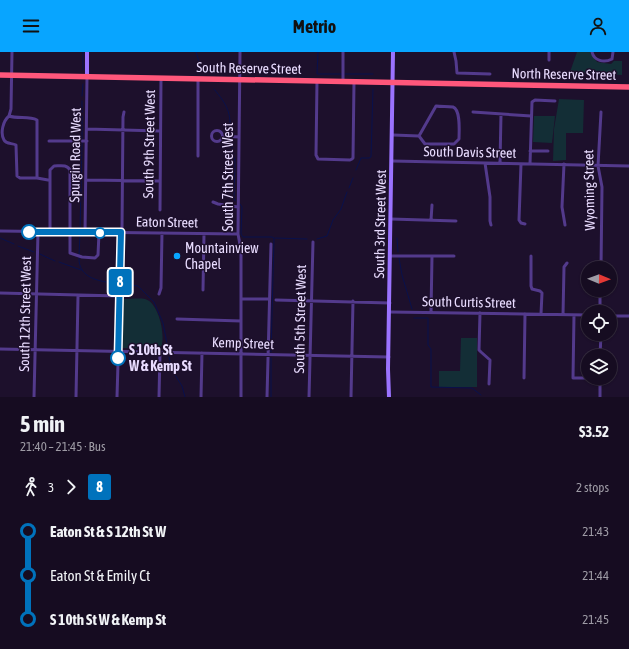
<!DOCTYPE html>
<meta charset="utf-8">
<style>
body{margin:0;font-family:"Asap Condensed",sans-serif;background:#1f152a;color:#f1f3f6;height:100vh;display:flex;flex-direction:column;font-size:15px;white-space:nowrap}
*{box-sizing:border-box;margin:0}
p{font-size:13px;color:#9e9ba5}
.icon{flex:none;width:22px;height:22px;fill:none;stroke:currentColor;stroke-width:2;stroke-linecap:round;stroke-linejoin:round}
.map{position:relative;height:345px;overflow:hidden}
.details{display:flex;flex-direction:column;background:#160c21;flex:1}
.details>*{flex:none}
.badge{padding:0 8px;border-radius:3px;font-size:14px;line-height:26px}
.needle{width:26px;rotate:91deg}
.controls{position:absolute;left:581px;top:209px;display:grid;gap:8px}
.controls a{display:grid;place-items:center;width:36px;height:36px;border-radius:50%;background:#160c21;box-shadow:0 1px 3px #0004,0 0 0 1px #352c3f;font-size:20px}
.map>.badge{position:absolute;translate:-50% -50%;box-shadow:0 0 0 2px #fff}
.legs{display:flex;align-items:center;gap:6px;height:44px;padding:0 20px;font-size:13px}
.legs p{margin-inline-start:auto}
.head{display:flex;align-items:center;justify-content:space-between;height:68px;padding:0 20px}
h1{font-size:22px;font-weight:700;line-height:30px}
ul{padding:0 20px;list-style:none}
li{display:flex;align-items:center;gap:14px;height:44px;font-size:15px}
li i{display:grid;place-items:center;width:6px;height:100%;margin:0 5px;background:currentColor}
li i::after{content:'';width:10px;height:10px;margin:-5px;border:3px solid;border-radius:50%;background:#160c21}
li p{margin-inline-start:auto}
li:first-child i{background:linear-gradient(#0000 50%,currentColor 0)}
li:last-child i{background:linear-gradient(currentColor 50%,#0000 0)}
header{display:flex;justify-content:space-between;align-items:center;height:52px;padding:0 20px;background:#08a5ff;color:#111;font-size:18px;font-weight:700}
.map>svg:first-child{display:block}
.green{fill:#132e36}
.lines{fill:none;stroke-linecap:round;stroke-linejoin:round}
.stream{stroke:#09104c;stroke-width:1}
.street{stroke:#533a8c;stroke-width:3}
.secondary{stroke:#9b73ff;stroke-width:4}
.highway{stroke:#ff577b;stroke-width:5.5}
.line-1-casing{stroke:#fff;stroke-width:9}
.line-1{stroke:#0072bc;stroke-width:6}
.stop-1-dot{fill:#fff;stroke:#0072bc;stroke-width:2}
.poi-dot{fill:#08a5ff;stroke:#1d102c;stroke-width:1.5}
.labels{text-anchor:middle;stroke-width:3;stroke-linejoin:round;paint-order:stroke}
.street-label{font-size:14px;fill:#e9dcff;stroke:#1d102c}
.poi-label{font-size:14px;fill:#e9dcff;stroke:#1d102c;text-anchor:start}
.stop-label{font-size:14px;font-weight:bold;fill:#e9dcff;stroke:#1d102c;text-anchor:start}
</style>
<header><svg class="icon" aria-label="menu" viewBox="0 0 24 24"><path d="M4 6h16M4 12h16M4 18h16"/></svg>Metrio<svg class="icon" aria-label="person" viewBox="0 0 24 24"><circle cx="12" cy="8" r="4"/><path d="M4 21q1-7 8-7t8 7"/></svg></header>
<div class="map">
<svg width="629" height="345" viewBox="0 0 629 345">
<rect width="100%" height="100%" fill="#1d102c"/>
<path class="green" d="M577 0H590L597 10 611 12 614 9H622V23L570 20Z
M559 47 584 48 583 81H566V108L553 109 554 77Z
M534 64H555L552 91 533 90Z
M123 247C130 247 139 246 145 247 159 250 167 287 160 297L122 296Z
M461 286H477V335H439V319H460Z"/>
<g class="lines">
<path class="stream" d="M196 0 202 19
M318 0 317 22H341
M83 18V0
M345 22H373
M214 37C228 54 231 60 230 82
M82 44 83 32
M82 60V49
M230 86 235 110 234 146 235 149
M82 87V64
M356 118 361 106H369L371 105 373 37
M349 136 353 126
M240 152 242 155 241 182 243 185H272L274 186 271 300
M80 179 82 91
M0 186 14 192
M275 186 307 187
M397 186 398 200
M317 187 327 184 333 168 341 157 347 140
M18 194 34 200
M40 202 55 209
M79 203 80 182
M79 206C78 226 100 230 116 231
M399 206 402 223 412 257
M59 210 81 218
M124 232 138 234 154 250 163 271 168 297
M414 266H428V293L431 297V335L472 336 481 343
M169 305 172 318 182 334 185 345
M271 345V306"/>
<path class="street" d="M12 0 11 57 9 64C18 67 29 64 37 68V126L48 128
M240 0 238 182 241 198V345
M454 0 456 9 457 21 490 22
M592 0C594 9 604 11 612 7L613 0
M549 8V0
M317 29 316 103 318 107 350 108 352 107 353 106 354 30
M343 30V0
M436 54C441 55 448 54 453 55 461 58 459 80 459 87L454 92H425L419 84Z
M473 60 531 64
M601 60 598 114 602 135 601 216
M9 64C3 69 0 81 4 88 6 92 12 91 16 93L17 124 20 126H37
M87 77 160 79
M211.5 84a5.5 5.5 0 1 1 11 0a5.5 5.5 0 1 1-11 0Z
M393 83 419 84
M223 84 239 85
M49 89H87
M530 99H548
M198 104V27
M392 109 629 114
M485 111 490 145V169L491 173
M500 111 501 62
M521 112 519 168 521 171 525 172
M530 112 532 50 535 48 555 49
M564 112 562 155 565 173
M86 128 160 129
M213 150 218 152 238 155
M160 158 161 26
M391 167 456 169
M431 168 432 153
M0 179 238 182
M50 180V118L54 114C60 114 67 112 70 118V201L82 205 95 206 98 203 99 181
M85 181 87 25
M391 204H454
M531 204V234L532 237 540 239 542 241 541 262
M203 238 204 182
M0 241 119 244
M159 242 161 236 162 181
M241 247H269
M276 248 390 251
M390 260 588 263
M600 260V238
M431 261 432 204
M480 261 479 298 481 300 490 308 489 332
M563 263 564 215 567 211
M574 263 573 326H600
M610 264H629
M177 267 241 269
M0 297 389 305
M600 304 601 282
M524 326 525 262
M34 345 38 180
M76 345 78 244
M117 345 122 177 123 65 124 60
M159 345 160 300
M201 345 202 301
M267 345 271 192
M309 345 313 190
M351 345 353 249
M600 345V326"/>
<path class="secondary" d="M87 25V0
M389 345 388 317 393 0"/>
<path class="highway" d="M0 23 629 35"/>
</g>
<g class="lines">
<defs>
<path id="line-1" d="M29 180H121L118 306"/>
</defs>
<use href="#line-1" class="line-1-casing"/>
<use href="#line-1" class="line-1"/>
</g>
<g class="stop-1-dot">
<circle cx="29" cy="180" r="7"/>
<circle cx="100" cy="181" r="5"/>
<circle cx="118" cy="306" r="7"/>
</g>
<circle class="poi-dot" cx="177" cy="204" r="4"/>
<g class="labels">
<g class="street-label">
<text transform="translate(249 16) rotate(1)" y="5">South Reserve Street</text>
<text transform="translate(564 22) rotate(1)" y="5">North Reserve Street</text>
<text transform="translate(149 92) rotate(-89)" y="5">South 9th Street West</text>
<text transform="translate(470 100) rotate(1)" y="5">South Davis Street</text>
<text transform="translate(75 103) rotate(-89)" y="5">Spurgin Road West</text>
<text transform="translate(228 125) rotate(-90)" y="5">South 7th Street West</text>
<text transform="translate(589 138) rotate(-91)" y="5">Wyoming Street</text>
<text transform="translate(167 170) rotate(1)" y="5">Eaton Street</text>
<text transform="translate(380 172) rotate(-89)" y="5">South 3rd Street West</text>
<text transform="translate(469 250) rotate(1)" y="5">South Curtis Street</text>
<text transform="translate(25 262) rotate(-89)" y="5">South 12th Street West</text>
<text transform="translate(300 267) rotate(-89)" y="5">South 5th Street West</text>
<text transform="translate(243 291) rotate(2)" y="5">Kemp Street</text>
</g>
<g class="poi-label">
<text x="185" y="201">Mountainview<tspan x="185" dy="16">Chapel</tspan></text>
</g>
<g class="stop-label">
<text x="129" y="303">S 10th St<tspan x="129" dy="16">W &amp; Kemp St</tspan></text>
</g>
</g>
</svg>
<div class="controls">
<a><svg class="needle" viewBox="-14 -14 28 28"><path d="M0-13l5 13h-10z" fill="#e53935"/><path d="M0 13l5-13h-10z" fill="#9e9ba5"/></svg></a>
<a><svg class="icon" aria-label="locate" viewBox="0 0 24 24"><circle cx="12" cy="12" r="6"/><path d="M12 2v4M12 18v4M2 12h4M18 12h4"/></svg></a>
<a><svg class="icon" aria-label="layers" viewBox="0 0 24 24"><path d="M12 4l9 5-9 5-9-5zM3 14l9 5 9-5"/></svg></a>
</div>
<b class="badge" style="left:120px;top:230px;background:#0072bc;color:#fff">8</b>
</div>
<section class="details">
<div class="head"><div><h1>5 min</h1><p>21:40 – 21:45 · Bus</p></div><b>$3.52</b></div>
<div class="legs"><svg class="icon" aria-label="walk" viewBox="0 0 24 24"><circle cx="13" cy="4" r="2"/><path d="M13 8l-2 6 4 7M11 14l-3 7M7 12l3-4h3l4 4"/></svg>3<svg class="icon" aria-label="forward" viewBox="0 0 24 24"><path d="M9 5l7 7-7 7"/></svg><b class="badge" style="background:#0072bc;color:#fff">8</b><p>2 stops</p></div>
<ul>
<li><i style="color:#0072bc"></i><b>Eaton St &amp; S 12th St W</b><p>21:43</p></li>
<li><i style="color:#0072bc"></i><span>Eaton St &amp; Emily Ct</span><p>21:44</p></li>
<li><i style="color:#0072bc"></i><b>S 10th St W &amp; Kemp St</b><p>21:45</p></li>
</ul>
</section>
